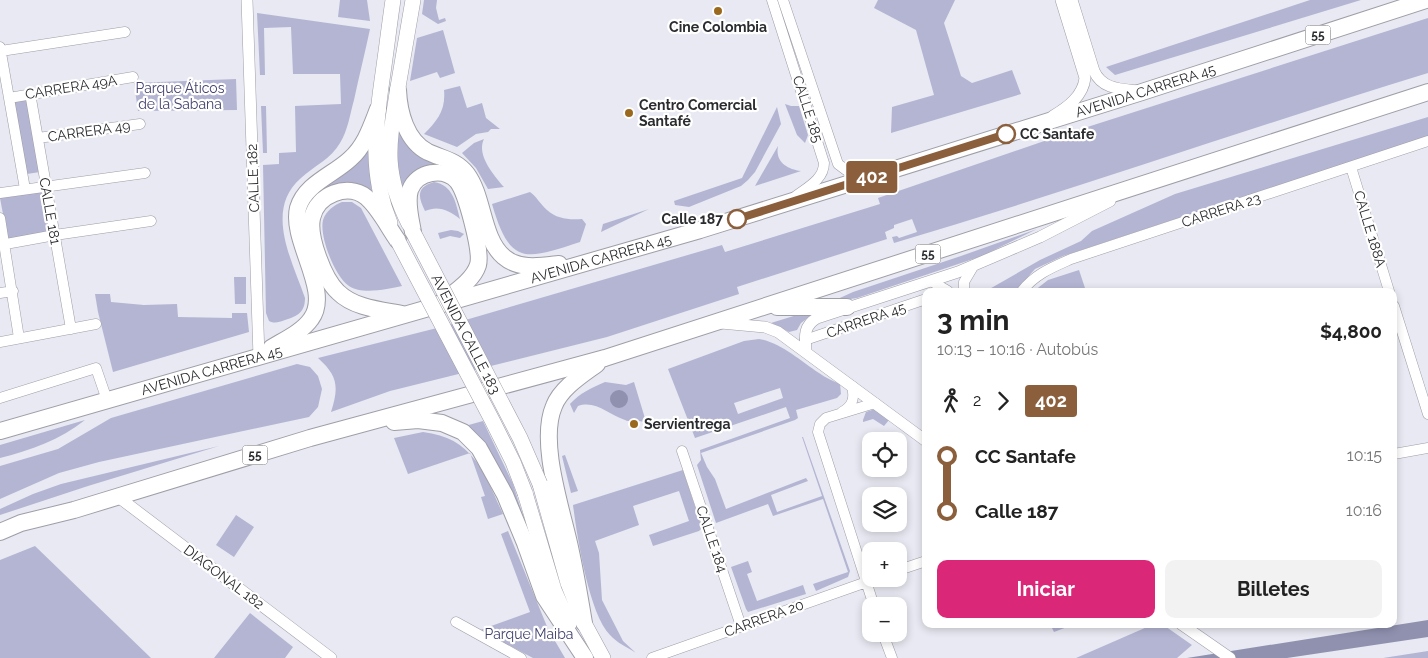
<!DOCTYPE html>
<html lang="es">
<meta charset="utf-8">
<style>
body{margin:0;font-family:Raleway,sans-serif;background:#f2f2f2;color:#222;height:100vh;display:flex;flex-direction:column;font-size:19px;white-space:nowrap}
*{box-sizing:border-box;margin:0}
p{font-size:16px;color:#767676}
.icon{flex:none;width:28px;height:28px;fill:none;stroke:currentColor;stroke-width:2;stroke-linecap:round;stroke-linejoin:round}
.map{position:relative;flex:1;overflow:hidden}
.sheet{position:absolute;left:922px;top:288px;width:475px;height:340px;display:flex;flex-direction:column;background:#fff;border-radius:10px;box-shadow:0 2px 8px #0003}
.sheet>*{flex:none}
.badge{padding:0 10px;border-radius:4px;font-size:18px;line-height:32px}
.controls{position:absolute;left:862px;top:432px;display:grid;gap:10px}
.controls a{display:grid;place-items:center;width:45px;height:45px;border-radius:10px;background:#fff;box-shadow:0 2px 8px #0003;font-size:25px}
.map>.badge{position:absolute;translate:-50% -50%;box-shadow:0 0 0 2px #fff}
.legs{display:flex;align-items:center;gap:8px;height:55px;padding:0 15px;font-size:16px}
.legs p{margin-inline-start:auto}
.summary{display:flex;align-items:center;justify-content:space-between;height:85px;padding:0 15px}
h1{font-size:28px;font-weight:700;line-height:38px}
.action{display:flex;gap:10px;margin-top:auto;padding:10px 15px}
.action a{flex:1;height:58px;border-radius:10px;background:#db2777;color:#fff;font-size:20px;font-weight:700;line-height:58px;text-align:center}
.action a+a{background:#f2f2f2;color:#222}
ul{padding:0 15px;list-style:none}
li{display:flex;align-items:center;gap:18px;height:55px;font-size:19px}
li i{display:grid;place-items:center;width:8px;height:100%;margin:0 6px;background:currentColor}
li i::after{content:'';width:12px;height:12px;margin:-6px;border:4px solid;border-radius:50%;background:#fff}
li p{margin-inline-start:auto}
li:first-child i{background:linear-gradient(#0000 50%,currentColor 0)}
li:last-child i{background:linear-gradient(currentColor 50%,#0000 0)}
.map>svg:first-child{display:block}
.green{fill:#b4b5d3;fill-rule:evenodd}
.water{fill:#8f91af}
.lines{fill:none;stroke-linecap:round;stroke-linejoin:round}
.minor-casing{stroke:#9e9ea7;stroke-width:11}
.tertiary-casing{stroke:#9e9ea7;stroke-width:12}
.primary-casing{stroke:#9e9ea7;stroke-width:16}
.trunk-casing{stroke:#9e9ea7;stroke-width:18}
.minor{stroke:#fff;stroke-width:10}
.tertiary{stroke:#fff;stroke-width:11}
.primary{stroke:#fff;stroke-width:15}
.trunk{stroke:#fff;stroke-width:16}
.primary-bridge-casing{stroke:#9e9ea7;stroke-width:16;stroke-linecap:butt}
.primary-bridge{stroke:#fff;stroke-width:15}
.line-1-casing{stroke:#fff;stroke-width:11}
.line-1{stroke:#8b5e3c;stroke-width:8}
.poi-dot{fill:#9b691d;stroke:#fff;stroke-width:2}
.stop-1-dot{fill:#fff;stroke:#8b5e3c;stroke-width:2.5}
.labels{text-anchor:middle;stroke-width:4.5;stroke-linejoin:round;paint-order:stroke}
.shield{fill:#fff;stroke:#6b6b6d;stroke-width:1}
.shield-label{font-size:12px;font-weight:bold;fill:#2b2c2f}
.poi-label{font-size:14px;font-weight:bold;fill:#2b2c2f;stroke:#fff;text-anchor:start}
.street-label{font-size:14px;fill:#2b2c2f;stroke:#fff}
.park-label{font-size:14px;fill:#43426f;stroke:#fff}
.stop-label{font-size:14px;font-weight:bold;fill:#2b2c2f;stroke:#fff;text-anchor:start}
</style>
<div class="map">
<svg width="1428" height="658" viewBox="0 0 1428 658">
<rect width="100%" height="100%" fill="#e8e9f2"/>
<path class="green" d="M340 0H367L370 21 338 17Z
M424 0H437L436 8 439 20 445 18 446 21 438 24 422 14Z
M878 0H955L944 23 961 76 972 83 1012 70 1021 94 891 133 892 107 934 95 916 30 874 8Z
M1310 0H1361L1115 75 1106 67Z
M257 13 370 29C365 53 359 76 354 100 350 114 348 130 340 143 331 159 314 166 301 178 264 210 292 260 305 298 305 312 298 316 285 320 279 322 275 324 269 321L266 313 263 165 279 164V153L296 152 295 106 341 104 340 74H293L291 27 264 28 265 75H260Z
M1428 18V73C1249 128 1073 190 894 243L892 237 897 236 899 238 917 232 912 219 894 225V228L885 232 887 239 737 287 739 294 607 337 390 391 331 412C339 387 338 376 318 358L445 326 722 245 725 252 880 204 878 198 1053 138Z
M443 30 455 73 440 78 437 72 410 81 417 38Z
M236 79 237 110 138 111 134 83Z
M460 86 467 108 482 103 486 118 500 129H491L488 132 476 134 457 147 424 134C437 121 446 110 444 90Z
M27 100 40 172 27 174 14 102Z
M785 104 791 106H799L808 135 805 143 797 135Z
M261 106H266L267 153H263Z
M777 107 781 124 755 172 748 180 741 186 689 207 675 205 674 201 742 178Z
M1428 117V136L1063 256 1035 269 1015 291H986L1040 260 1081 241 1092 231 1175 194Z
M399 129 441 167 404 196 395 157Z
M484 139C476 155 494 175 504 187L488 189 476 168 462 153 474 143Z
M369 146 372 194 338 187 305 235 306 205 312 196Z
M778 146C775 162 787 169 801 171L755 186Z
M434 182C453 185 456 203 460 219 449 210 438 205 425 211 418 197 416 187 434 182Z
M43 192 51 233 8 241 0 198Z
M530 192C537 197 540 204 547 210 557 219 569 220 582 219L586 224 580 242C525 260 510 266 492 204Z
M342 202H352L361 208 402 286C388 289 362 295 349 286 335 277 319 236 323 220 326 211 334 205 342 202Z
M649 209 601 232 603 224Z
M1037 229 982 256 857 298 831 302 853 292 961 256Z
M451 230 458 231 464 234 460 238 450 236 440 239 438 233Z
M1079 270 1086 291H1034L1048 280Z
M234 277H246V304H235Z
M95 294H110L111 302 144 305 177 304 178 317 232 318V313H247L249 332 113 372 98 312Z
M800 314H813L801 323 797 330 789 332 771 323Z
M759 339C782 343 800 361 819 373 826 378 833 381 840 384L841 394 837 398 796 410 798 418 795 420 701 453 707 467 715 479 726 509 806 478 808 481 771 495 777 512 822 496 802 437H803L850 571 848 577 816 591 813 584 848 572 823 499 773 516 768 504 716 523 697 465 701 460 700 450 790 418 786 407 695 438 668 369 744 341ZM780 388 783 398 738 414 734 403Z
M297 364 310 367 318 376 322 389 318 407 309 417 99 462 59 473 0 499V466L58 449 111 418Z
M605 382 626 385 634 382 647 425C640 417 634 424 625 420 609 415 596 400 578 406L574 413 570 404C580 393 591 388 605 382Z
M878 408 889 420 884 426 873 419 863 422V420L866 412Z
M85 420C60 440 31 450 0 458V445Z
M483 421 513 484 530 538 465 426Z
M423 432C474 438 484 473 503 514L488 519 481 497 485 496 470 453 408 474 394 438Z
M219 446 88 486 0 515V509L33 494 61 484Z
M565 455 578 491 571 493 562 456Z
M683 470 702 528 699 531 653 546 649 535 689 521 679 491 633 506 639 525 595 541 599 553 602 600 623 641 636 653C627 647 617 643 610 635 589 614 577 536 573 505Z
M236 515 254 527 234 557 216 545Z
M508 531 548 629 565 658H533L480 630 530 612 501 534Z
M35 546 151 658H0V560Z
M748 561 752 572 747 574 757 601 803 585 806 594 748 612 746 609 731 567Z
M250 613 293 647 285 658H214Z
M1050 624H1075L1054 632Z
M1154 624H1162L1192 645 1177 658H1076Z
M1428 651V658H1383Z"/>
<path class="water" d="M610 399a9 9 0 1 1 18 0a9 9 0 1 1-18 0Z
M1428 620V637L1287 658H1187Z"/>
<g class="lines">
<defs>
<path id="minor" d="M772 0 824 163C824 179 808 187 796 196
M783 0 838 164 846 170 871 175
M0 47 25 189
M1 51 125 32
M30 93 71 329
M9 98 133 77
M38 138 140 124
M1351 167 1389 291
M0 193 145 173
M0 218 19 338
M0 245 55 235 151 221
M931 281 948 291
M964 291V282L974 265
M1022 291C1035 274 1053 267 1071 259L1428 141
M0 293 13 291
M1394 306 1428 414
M805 340 926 299
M0 342 96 324
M0 398 96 368 107 400
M842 412C853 406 855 398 852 386
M682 451 741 626
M1394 454 1428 448
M899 570 926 561
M874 606 818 432 820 424 826 418 875 403
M456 622 521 658
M883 634 892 658
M652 658 875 579"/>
<path id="tertiary" d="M247 0 259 357
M1072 0 1094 71C1102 89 1120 89 1138 91
M1053 116C1068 107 1083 96 1085 78L1061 0
M721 323 765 327 778 332 926 441
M806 352C805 337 803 326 817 318L958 272 1040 237 1110 201
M117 496 331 658
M1181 624 1230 658"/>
<path id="primary" d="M390 223C370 175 375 130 382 80 386 53 389 27 393 0
M409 224C382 170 389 144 398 87 403 58 408 29 413 0
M540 484 568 583 584 623 603 658
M525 493 554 590 569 624"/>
<g id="trunk">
<path d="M398 90C399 112 406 141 428 152 443 159 456 160 467 174 484 197 482 239 504 257 519 270 541 266 559 264"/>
<path d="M413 232C411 220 406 203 410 190 417 171 444 167 457 181 466 192 482 251 478 265 473 281 453 293 441 303"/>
<path d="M398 241C388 227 379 208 366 197 348 183 317 194 312 218 308 237 324 279 338 292 354 308 381 310 402 314"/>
<path d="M777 307H847"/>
<path d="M271 348C284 340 302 332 311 319 332 291 290 241 298 208 305 184 333 175 350 159 365 146 371 127 378 109"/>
<path d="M394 422 418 420 442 423 463 432 479 448 505 495 525 543 544 596 585 658"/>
<path id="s1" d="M0 431 700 230 1142 92 1426 0"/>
<path d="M0 532 21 523 74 510 310 438 605 358 1428 92"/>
<path d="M584 623C580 599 576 575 571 552 563 512 538 443 554 406 561 388 582 375 597 364"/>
</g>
</defs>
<use href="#minor" class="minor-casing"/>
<use href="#tertiary" class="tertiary-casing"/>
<use href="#primary" class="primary-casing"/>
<use href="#trunk" class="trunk-casing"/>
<use href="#minor" class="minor"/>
<use href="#tertiary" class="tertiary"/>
<use href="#primary" class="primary"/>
<use href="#trunk" class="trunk"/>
<defs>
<g id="primary-bridge">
<path id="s2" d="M413 232 520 438 540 484"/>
<path d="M398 241 492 420 513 462 525 493"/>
</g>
</defs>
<use href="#primary-bridge" class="primary-bridge-casing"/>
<use href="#primary-bridge" class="primary-bridge"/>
</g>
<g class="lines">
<defs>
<path id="line-1" d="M737 219 1006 134"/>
</defs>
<use href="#line-1" class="line-1-casing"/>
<use href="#line-1" class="line-1"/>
</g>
<g class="poi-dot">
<circle cx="718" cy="11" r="5"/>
<circle cx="629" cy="113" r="5"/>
<circle cx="634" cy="424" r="5"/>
</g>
<g class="stop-1-dot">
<circle cx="1006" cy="134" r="9"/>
<circle cx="737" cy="219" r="9"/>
</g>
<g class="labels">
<g class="shield">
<rect x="1305.5" y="25.5" width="25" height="19" rx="4"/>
<rect x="915.5" y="244.5" width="25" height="19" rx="4"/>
<rect x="242.5" y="445.5" width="25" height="19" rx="4"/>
</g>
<g class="shield-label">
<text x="1318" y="39">55</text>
<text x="928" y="258">55</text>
<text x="255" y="459">55</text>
</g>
<g class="poi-label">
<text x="718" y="32" text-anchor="middle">Cine Colombia</text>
<text x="639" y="110">Centro Comercial<tspan x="639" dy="16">Santafé</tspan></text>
<text x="644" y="429">Servientrega</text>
</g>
<g class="street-label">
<text transform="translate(71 87) rotate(-9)" y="5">CARRERA 49A</text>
<text dy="5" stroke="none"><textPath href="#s1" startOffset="1195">AVENIDA CARRERA 45</textPath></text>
<text transform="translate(808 109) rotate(72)" y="5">CALLE 185</text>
<text transform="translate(89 131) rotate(-8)" y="5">CARRERA 49</text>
<text transform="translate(253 178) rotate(-92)" y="5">CALLE 182</text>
<text transform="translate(1221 210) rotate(-18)" y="5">CARRERA 23</text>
<text transform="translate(50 211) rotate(80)" y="5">CALLE 181</text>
<text transform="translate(1370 229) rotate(73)" y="5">CALLE 188A</text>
<text dy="5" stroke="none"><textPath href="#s1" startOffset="625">AVENIDA CARRERA 45</textPath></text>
<text transform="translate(866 320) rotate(-19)" y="5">CARRERA 45</text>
<text dy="5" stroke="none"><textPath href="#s2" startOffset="115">AVENIDA CALLE 183</textPath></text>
<text dy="5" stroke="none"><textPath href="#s1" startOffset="220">AVENIDA CARRERA 45</textPath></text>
<text transform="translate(712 539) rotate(71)" y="5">CALLE 184</text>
<text transform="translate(224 577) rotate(37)" y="5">DIAGONAL 182</text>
<text transform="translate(764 618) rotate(-20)" y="5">CARRERA 20</text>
</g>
<g class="park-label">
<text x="180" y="93">Parque Áticos<tspan x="180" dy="16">de la Sabana</tspan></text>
<text x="529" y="639">Parque Maiba</text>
</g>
<g class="stop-label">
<text x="1020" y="139">CC Santafe</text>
<text x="723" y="224" text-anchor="end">Calle 187</text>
</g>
</g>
</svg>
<div class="controls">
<a><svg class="icon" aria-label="locate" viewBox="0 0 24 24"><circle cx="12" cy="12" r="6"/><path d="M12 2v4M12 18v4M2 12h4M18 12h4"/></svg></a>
<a><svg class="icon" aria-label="layers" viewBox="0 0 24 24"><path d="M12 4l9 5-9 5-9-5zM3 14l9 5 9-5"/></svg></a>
<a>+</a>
<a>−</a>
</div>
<b class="badge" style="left:872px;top:177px;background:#8b5e3c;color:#fff">402</b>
<section class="sheet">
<div class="summary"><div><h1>3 min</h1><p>10:13 – 10:16 · Autobús</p></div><b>$4,800</b></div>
<div class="legs"><svg class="icon" aria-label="walk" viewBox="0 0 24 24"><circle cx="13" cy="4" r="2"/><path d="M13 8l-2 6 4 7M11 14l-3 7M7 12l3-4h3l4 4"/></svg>2<svg class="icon" aria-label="forward" viewBox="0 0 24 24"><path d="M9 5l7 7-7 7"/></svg><b class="badge" style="background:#8b5e3c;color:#fff">402</b></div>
<ul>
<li><i style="color:#8b5e3c"></i><b>CC Santafe</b><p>10:15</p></li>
<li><i style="color:#8b5e3c"></i><b>Calle 187</b><p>10:16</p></li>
</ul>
<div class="action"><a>Iniciar</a><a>Billetes</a></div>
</section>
</div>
